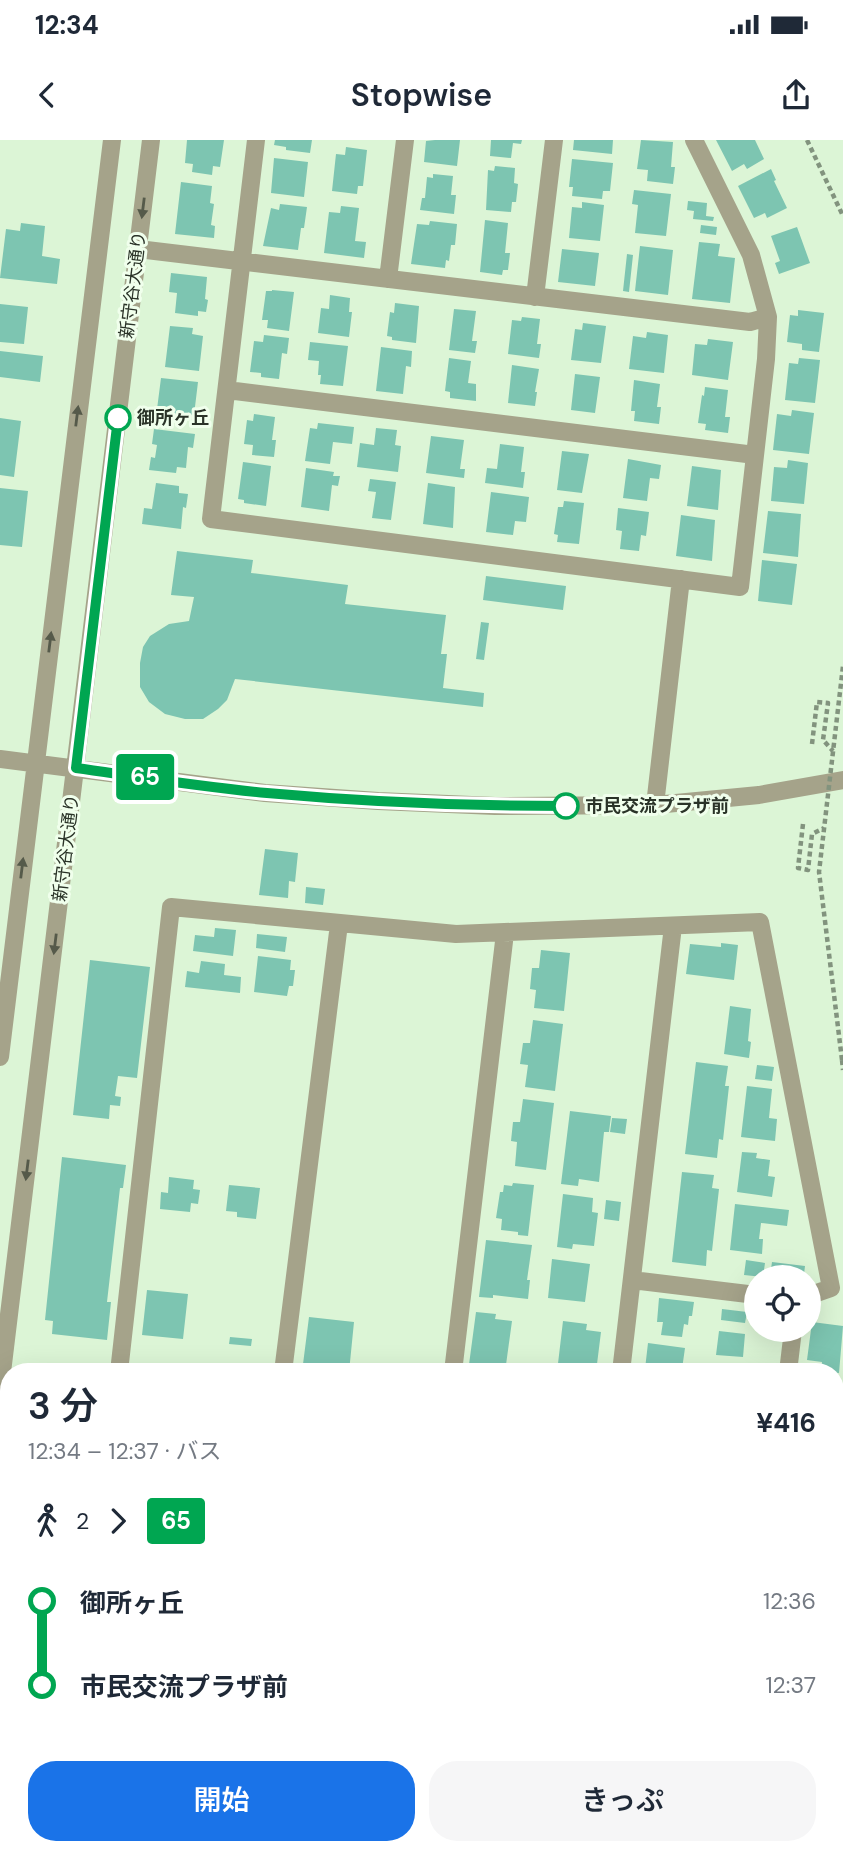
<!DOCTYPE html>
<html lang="ja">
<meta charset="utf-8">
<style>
body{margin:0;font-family:"DM Sans","Noto Sans JP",sans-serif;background:#f6f6f7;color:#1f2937;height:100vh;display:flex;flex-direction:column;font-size:26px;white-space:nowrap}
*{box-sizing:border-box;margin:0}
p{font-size:23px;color:#747a83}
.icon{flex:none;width:38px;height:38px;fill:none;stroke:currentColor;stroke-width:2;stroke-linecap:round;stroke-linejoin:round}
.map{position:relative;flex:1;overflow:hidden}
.details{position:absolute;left:0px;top:1223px;width:844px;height:492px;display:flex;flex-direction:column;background:#fff;border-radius:28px 28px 0 0;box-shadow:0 7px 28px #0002}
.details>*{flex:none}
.badge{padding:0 14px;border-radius:5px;font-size:24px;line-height:46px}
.fabs{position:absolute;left:744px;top:1125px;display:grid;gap:14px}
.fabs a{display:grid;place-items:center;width:77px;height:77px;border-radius:50%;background:#fff;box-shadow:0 7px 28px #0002;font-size:35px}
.map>.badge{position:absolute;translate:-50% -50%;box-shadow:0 0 0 4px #fff}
.legs{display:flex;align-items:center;gap:10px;height:77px;padding:0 28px;font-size:23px}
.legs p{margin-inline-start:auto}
.summary{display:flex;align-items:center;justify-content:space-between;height:119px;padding:0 28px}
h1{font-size:38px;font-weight:600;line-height:52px}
.button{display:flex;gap:14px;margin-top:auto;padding:14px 28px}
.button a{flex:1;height:80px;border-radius:28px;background:#1a73e8;color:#fff;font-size:28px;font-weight:600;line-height:80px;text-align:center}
.button a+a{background:#f6f6f7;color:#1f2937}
ul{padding:0 28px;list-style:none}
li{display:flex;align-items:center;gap:24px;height:84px;font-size:26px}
li i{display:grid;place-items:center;width:10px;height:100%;margin:0 9px;background:currentColor}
li i::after{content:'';width:18px;height:18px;margin:-9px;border:5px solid;border-radius:50%;background:#fff}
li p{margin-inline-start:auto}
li:first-child i{background:linear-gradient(#0000 50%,currentColor 0)}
li:last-child i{background:linear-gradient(currentColor 50%,#0000 0)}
.status{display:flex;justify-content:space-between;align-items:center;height:49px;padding:0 35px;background:#fff;direction:ltr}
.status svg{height:19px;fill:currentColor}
header{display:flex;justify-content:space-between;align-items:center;height:91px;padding:0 28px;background:#fff;font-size:32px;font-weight:600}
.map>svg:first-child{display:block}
.building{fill:#7dc5b1}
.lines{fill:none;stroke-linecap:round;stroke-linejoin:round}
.path{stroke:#82937e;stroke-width:4.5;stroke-dasharray:5 3.5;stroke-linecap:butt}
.minor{stroke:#a5a38a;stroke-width:18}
.tertiary{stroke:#a5a38a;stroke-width:18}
.path-bridge{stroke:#82937e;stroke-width:4.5;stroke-dasharray:5 3.5;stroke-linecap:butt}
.oneway{fill:#555a4a}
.line-1-casing{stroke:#fff;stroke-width:16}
.line-1{stroke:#00a651;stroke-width:10}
.stop-1-dot{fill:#fff;stroke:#00a651;stroke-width:3.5}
.labels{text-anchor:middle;stroke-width:6;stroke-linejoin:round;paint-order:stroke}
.street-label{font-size:18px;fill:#2a3328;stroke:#f0ffec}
.stop-label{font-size:18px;font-weight:bold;fill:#2a3328;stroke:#f0ffec;text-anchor:start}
</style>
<div class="status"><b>12:34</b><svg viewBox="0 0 49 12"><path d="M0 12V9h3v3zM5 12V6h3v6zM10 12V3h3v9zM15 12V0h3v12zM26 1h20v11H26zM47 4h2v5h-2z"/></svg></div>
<header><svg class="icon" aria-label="back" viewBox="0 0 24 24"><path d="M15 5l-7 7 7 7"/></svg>Stopwise<svg class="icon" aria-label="share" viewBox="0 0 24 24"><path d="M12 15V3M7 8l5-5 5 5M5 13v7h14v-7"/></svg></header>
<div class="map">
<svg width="843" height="1714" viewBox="0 0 843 1714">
<rect width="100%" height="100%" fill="#dcf5d6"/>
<path class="building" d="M187 0H224L220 27 213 26 212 35 192 32 193 24 185 23Z
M275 0H312L310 13 286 10V7L274 5Z
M435 0H460L457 26 424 22 426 1Z
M491 0H522L521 4 513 3 511 18 490 16Z
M574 0H613L612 14 573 10Z
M641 0 673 2 671 27H675L673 44 647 41 648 30 637 29Z
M716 0H755L764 19 747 29 744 24 732 31Z
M346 7 367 10 363 46H358L357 54 332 51 336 14 345 15Z
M274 18 308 22 304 57 271 53Z
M572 19 613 23 610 51H603L602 59 572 56 573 47H569Z
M495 26 515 28 514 43 518 44 516 62H512L511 72 486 70 488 30 494 31Z
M771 29 776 40 774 41 787 68 767 78 765 73 754 78 738 46Z
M433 34 453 36 451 55H456L454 74 420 70 422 58H425L427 37 433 38Z
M181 42 212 46 210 63 214 64 211 85 215 86 214 98 175 94Z
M634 50 671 54 666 96 635 93 638 65 632 64Z
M688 61 707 63 706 76 714 77 713 81 693 79 694 71 687 70Z
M582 62 604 65 600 101 569 98 572 67 582 68Z
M280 64 307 67 304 88H301L298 110 263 106 271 68 279 70Z
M341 66 359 68 355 101 366 102 364 118 324 113 329 72 340 73Z
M485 80 508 83 505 113H510L508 130H503L502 135 480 132Z
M430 81 457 84 455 105H451L449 121 446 120 445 128 411 124 417 84 429 85Z
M21 83 45 86 42 116 60 119 57 144 0 138 6 89 20 91Z
M701 85 717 87 716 95 700 93Z
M797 87 810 123 779 134 775 123 780 121 771 96Z
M699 102 720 104 718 116 735 118 730 163 692 159Z
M640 106 673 110 668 155 635 151Z
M562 109 599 113 595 146 558 142Z
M627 114 633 115 629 152 623 151Z
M171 133 207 137 205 159 208 160 206 172 198 171V176L175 173 177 153 169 152Z
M272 150 294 152 289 191 267 188 268 180H262L266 151H272Z
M330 155 350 158 349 172H352L349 197 318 193 321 168 329 169Z
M395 163 419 166 416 203 392 200V197L387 196 390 172 394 173Z
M0 164 28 167 24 204 0 202Z
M454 169 476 171 472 201H477L475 213 449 210Z
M798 170 824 173 819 212 802 210V204L787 202 790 175 798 176Z
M522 177 540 179 537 204H541L539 218 508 214 512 180 521 181Z
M583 183 606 186 601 223 571 220 575 189 582 190Z
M170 186 193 188 192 194 203 196 199 231 165 227Z
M647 192 668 195 664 233 629 229 633 196 646 198Z
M264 195 289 198 287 214 282 213 279 239 261 237V233L250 232 254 201 263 202Z
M708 199 733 202 728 240 692 235 695 204 707 205Z
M310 202 348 206 343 246 320 244 321 235H318L319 221 308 220Z
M381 207 412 211 411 227 406 226 403 254 376 251Z
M0 211 43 216 40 242 0 237Z
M449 218 471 221 468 243 476 244V261L450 258V252L445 251Z
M799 218 820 220 815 263 785 260 789 223 798 224Z
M512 225 539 229 535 252H537L535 266 508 263Z
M575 234 600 237 595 273 571 270Z
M161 238 198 242 194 275 178 273 177 280 156 277Z
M634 240 660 244 657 267H661L659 284 634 281 635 271H631Z
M705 247 728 250 725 277H730L728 293 705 290 706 284 698 283 702 255 704 256Z
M792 270 814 273 809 314 773 310 777 274 791 276Z
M254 274 275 277 272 300H276L274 317 252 315 253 305 244 304 247 280 253 281Z
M0 278 21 281 14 337 0 335Z
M318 283 354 287 352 304 333 302 330 324 305 321 310 288 317 289Z
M376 288 397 290 395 305 401 306 398 332 357 327 360 303 374 305Z
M154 289 195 294 193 308 188 307 186 328 177 327 176 333 149 330 151 317 155 318 157 305 152 304Z
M431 296 464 300 460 329H465L464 338 426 333Z
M500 304 524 307 521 332H525L523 348 485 343 487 328 497 329Z
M562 311 589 314 582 353 557 350Z
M628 319 661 325 659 339 650 338 647 361 623 358Z
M788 320 808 323 804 364 771 361 774 327 787 328Z
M243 322 271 326 266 366 244 363V360L238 359Z
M692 326 721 330 718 370 687 366Z
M306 328 334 332 333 336H340L338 346 332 345 329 371 301 367Z
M370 339 396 342 391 380 372 378 376 352 368 351Z
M156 343 179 346V353L188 354 186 368 183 367 181 389 142 384 144 368 152 369Z
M428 343 455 347 453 388 423 384Z
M0 348 28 351 22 407 0 405Z
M491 352 529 357 526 382 515 381 513 395 486 392Z
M564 361 584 363 579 404 557 402 558 395 554 394 558 367H563Z
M618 368 649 372 646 396 641 395 639 411 620 409 622 391 616 390Z
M768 371 801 374 798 417 763 413Z
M681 375 715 380 712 421 676 416Z
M177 411 253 420 251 433 348 445 345 464 446 475 441 514H447L443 548 484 553 483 567 235 539 227 560 218 569 203 579H185L165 574 149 562 140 547V523L143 507 150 496 169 484 189 481 194 457 171 455Z
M762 420 797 424 792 465 758 461Z
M486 436 566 446 563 470 483 460Z
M481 482 489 483 484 520 476 519Z
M265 709 298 713 295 742 289 741 288 758 259 755Z
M306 747 325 749 323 765 305 763Z
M215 788 236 790 233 816 193 811 195 795 214 797Z
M257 794 287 797 285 812 256 808Z
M721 803 738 805 734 840 686 834 690 804 721 807Z
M541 810 570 813 564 871 534 868 536 850 530 849 532 828H539Z
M258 816 291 820 290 830H295L293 846H289L287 856 254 852Z
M90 820 150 827 137 938 118 936 115 956 121 957 120 966 110 965 109 979 73 975Z
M201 821 225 824 224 835 241 837 240 853 185 847 187 831 199 833Z
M730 866 751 869 748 901 751 902 749 918 724 914Z
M533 880 563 884 555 951 525 947 528 925 520 924 523 903H530Z
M696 922 728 926 725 946H729L723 1000 719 999 717 1018 685 1014Z
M757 925 774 927 772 941 755 939Z
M747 946 772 949 769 978 777 979 775 1001 741 997Z
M523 959 554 963 546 1030 515 1026 517 1002 511 1001 513 982H520Z
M570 971 611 976 609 992H604L599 1042 579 1039 578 1046 561 1044Z
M612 978 627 979 625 994 610 992Z
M742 1012 757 1013 756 1018 770 1020 768 1036 775 1037 772 1057 737 1052Z
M62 1017 126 1025 123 1048H120L107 1162H111L107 1200 52 1194 53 1181 45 1180Z
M682 1032 714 1035 712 1048 719 1049 712 1111 707 1110 706 1126 672 1122Z
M169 1037 194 1040 193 1049 200 1050 198 1064 191 1063 190 1072 160 1069 161 1052 168 1053Z
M513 1043 534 1045 528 1096 518 1095V1092L501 1090 502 1079 496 1078 500 1052H503L504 1045 512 1046Z
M229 1045 260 1048 256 1079 237 1077V1072L226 1071Z
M563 1054 593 1058 592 1072 598 1073 594 1106 573 1104 572 1109 557 1107Z
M606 1060 621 1062 619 1081 604 1079Z
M735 1064 789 1070 787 1086 761 1083 759 1099H763L762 1114 730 1110Z
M486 1100 532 1105 527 1140H530L528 1159 493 1155V1158L479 1157Z
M552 1119 590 1124 585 1162 548 1158Z
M746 1120 765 1123 763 1137 744 1135Z
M772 1122 805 1126 804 1134 791 1133V1138L770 1136Z
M147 1150 188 1154 183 1199 142 1195Z
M659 1158 694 1162 692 1176H689L688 1185 684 1184 682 1197 661 1195 663 1182H657Z
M722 1169 747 1172 745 1183 721 1180Z
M476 1172 496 1174 495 1179 512 1181 505 1232H468Z
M309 1177 354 1182 349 1232H302Z
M563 1181 587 1184 586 1190 601 1192 596 1232H557Z
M812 1182 843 1186 839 1233 821 1231 822 1222 807 1220Z
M719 1191 745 1194 743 1217 716 1215Z
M230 1197 252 1199 251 1206 229 1204Z
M648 1203 685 1208 682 1229H678V1232H652V1230L645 1229Z
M835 1256 843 1257V1303L835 1302Z
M835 1310H840L837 1337 843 1338 842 1352 835 1351Z
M7 1474 9 1475V1560L0 1559V1532Z
M1 1572 9 1573V1666L0 1664Z
M148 1706H187L186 1714H147Z
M322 1706H360L359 1714H321Z
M481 1706H521L520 1714H480Z
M646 1706H687L686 1712H678V1714L646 1713Z"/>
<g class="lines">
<path class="path" d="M807 0 843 76
M812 604 817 562 828 563 823 600 833 611
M803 684 798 728 808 730 812 694 824 688
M842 920 843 930
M840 1714 843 1689"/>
<path class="minor" d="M256 0 211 379 740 447 766 219 768 177 751 115 694 0
M138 109 750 182 768 177
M388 139 405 0
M535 157 554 0
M227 250 755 315
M655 665 681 439
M632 1140 756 1155
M119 1232 171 767 456 794 760 782 831 1148 808 1156
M283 1232 339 784
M453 1232 505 793
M621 1232 673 786
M788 1232 793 1190
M0 1270 9 1271
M835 1372 843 1373
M60 1714 61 1706
M225 1714 226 1706
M393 1714 394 1706
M561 1714 562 1706
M727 1714 728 1706"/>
<path class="tertiary" d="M0 619 265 653 378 661 495 666 655 665 759 655 843 640
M0 917 112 0
M0 1249 151 0"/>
<path class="path-bridge" d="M842 920 819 732 843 526"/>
</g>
<defs><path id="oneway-solid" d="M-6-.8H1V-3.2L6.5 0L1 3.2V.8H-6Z" transform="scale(1.75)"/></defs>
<g class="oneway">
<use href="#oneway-solid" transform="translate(143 68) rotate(97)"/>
<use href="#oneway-solid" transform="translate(77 276) rotate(-83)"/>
<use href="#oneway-solid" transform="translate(50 502) rotate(-83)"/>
<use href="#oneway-solid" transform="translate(22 728) rotate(-83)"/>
<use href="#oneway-solid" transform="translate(55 804) rotate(97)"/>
<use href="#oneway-solid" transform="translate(27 1030) rotate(97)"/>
</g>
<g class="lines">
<defs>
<path id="line-1" d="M118 278 76 628C140 637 203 647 267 653 366 662 466 666 566 666"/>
</defs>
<use href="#line-1" class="line-1-casing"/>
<use href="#line-1" class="line-1"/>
</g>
<g class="stop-1-dot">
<circle cx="118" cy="278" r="12"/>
<circle cx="566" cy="666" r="12"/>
</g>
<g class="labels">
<g class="street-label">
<text transform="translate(133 145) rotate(-83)" y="6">新守谷大通り</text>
<text transform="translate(66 708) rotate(-83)" y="6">新守谷大通り</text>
</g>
<g class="stop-label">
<text x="137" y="284">御所ヶ丘</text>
<text x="585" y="672">市民交流プラザ前</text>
</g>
</g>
</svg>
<div class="fabs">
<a><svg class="icon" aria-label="locate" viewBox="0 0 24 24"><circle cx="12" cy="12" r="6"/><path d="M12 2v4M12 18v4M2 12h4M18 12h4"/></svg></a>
</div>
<b class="badge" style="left:145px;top:637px;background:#00a651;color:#fff">65</b>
<section class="details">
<div class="summary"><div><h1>3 分</h1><p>12:34 – 12:37 · バス</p></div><b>¥416</b></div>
<div class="legs"><svg class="icon" aria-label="walk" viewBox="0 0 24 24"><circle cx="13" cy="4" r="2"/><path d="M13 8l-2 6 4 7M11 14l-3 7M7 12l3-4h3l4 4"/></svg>2<svg class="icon" aria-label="forward" viewBox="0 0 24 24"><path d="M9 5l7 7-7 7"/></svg><b class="badge" style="background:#00a651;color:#fff">65</b></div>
<ul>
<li><i style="color:#00a651"></i><b>御所ヶ丘</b><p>12:36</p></li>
<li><i style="color:#00a651"></i><b>市民交流プラザ前</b><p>12:37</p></li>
</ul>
<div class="button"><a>開始</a><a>きっぷ</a></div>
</section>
</div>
